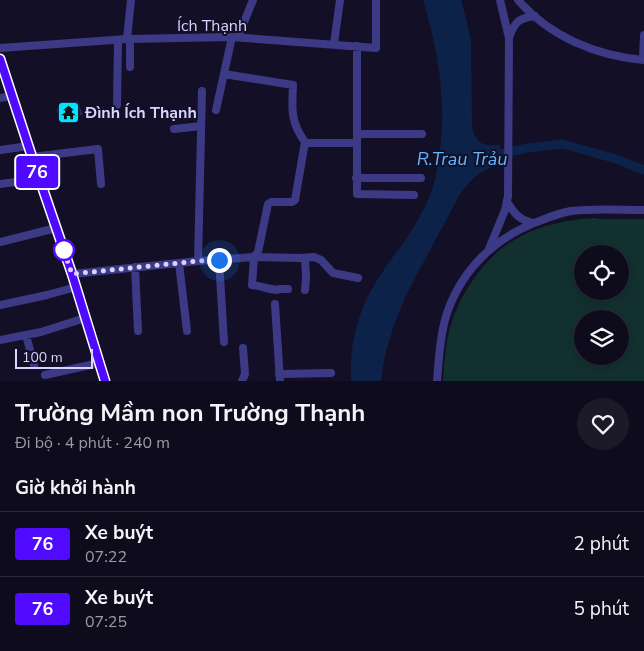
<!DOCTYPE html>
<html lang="vi">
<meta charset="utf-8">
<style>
body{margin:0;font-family:"Nunito Sans",sans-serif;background:#1c1929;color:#f1f3f6;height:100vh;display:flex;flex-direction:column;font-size:19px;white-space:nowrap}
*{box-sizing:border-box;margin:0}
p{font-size:16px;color:#9b9ba3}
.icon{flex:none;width:28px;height:28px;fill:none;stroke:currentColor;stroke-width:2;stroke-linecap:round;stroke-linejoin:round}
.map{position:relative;height:381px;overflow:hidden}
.details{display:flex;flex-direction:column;background:#0e0b1c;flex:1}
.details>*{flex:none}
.badge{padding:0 10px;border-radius:4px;font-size:18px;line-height:32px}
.buttons{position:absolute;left:574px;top:245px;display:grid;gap:10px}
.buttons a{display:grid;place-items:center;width:55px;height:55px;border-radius:50%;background:#0e0b1c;box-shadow:0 2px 8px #0003,0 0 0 1px #2e2b3b;font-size:25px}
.scale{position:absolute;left:15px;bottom:12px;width:78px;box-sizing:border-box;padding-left:5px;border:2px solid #d9d4ff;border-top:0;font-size:14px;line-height:18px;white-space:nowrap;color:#d9d4ff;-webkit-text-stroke:4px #130f26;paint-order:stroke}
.you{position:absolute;width:25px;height:25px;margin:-12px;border:4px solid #fff;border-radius:50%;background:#1a73e8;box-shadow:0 0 0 8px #1a73e833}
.map>.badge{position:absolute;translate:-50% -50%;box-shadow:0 0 0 2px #fff}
h2{padding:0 15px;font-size:19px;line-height:45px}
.round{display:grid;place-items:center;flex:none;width:52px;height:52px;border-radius:26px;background:#1c1929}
.summary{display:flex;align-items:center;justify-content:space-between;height:85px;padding:0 15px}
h1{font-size:24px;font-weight:700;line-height:38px}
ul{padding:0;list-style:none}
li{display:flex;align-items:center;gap:15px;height:65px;padding:0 15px;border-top:1px solid #2e2b3b}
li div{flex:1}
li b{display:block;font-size:19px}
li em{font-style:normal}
li .badge{min-width:55px;font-weight:700;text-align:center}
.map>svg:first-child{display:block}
.green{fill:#12302f;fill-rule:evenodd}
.water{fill:#0c2248}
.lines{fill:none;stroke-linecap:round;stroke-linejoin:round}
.river{stroke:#0c2248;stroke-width:9}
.building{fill:#241b47;stroke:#3b2d73}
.minor{stroke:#3d3a85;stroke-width:8}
.line-casing{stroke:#fff;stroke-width:11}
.line{stroke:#4f0aff;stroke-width:8}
.walk{stroke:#d9d4ff;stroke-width:5;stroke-dasharray:0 9}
.stop-dot{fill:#fff;stroke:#4f0aff;stroke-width:2.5}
.labels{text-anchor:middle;stroke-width:4;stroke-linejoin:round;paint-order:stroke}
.street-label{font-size:16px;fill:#d9d4ff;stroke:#130f26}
.poi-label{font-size:16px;font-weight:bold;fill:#d9d4ff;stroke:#130f26;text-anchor:start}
.water-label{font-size:18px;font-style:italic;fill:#62b6ff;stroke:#130f26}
</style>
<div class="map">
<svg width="644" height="381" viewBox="0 0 644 381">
<rect width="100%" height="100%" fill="#130f26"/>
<path class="green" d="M593 218 602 219H644V381H443C444 361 446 340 452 321 465 285 489 252 523 235 545 224 569 220 593 218ZM582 254H620V291H582ZM582 319H620V356H582Z"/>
<path class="water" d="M423 0H461L467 22 471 42 472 128C478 146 483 145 500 145V164C480 171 471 178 459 196L406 295 394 325 385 355 381 381H351C349 342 359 306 381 274 394 254 411 235 421 214 426 206 430 196 433 186 435 181 436 174 437 168 449 113 439 53 423 0Z"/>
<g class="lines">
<path class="river" d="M490 156 528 148 563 144 616 159 644 170"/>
</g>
<path class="building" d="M77 102 82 114 62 122 57 110Z"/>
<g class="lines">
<path class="minor" d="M518 0C550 37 597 56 644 60
M238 37 253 0
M509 38C514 23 518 18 535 16
M127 39 131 0
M334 44 340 0
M357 46V194L414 195
M0 48 127 39 232 37 376 48V0
M0 59 32 157 72 274 105 381
M643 60 644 35
M130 67V39
M224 74 293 85C292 109 290 121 305 142L296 194 295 200 292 202H271L268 204 258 252 254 257 252 285C261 286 268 289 277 290L279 289H288
M0 98 12 96
M117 105 118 40
M216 110 232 37
M174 129 201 126
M357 134H422
M305 143H357
M0 150 29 146
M32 157 98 149 101 184
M356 178H421
M0 184 40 179
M507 202C516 215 518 219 533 223
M0 242 56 228
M489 249 505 210 508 196 509 38 500 0
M305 258 306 278 305 290
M219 260 224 342
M198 261 202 91
M179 263 187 331
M135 267 138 331
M72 274 198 261 254 257 300 258 314 257 321 260 333 273 358 278
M275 304 280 381
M0 305 47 295 76 287
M26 335 34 365
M0 340 41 332 85 318
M279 374 331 373
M45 375 99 363
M242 381 245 374 243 348
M437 381C439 358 440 335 447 313 463 267 497 236 542 220 552 216 561 213 571 211 595 208 620 210 644 210"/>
</g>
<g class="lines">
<defs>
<path id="line" d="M0 59 32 157 72 274 105 381"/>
</defs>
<use href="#line" class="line-casing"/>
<use href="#line" class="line"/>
<path class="walk" d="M64 250 61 243 72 274 198 261 219 260"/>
</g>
<defs>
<symbol id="temple-square" viewBox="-11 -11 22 22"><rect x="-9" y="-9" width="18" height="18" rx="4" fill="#00e5ff" stroke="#130f26"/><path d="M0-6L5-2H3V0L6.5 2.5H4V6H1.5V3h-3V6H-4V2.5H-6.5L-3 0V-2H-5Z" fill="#111"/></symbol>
</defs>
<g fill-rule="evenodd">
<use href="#temple-square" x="56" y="100" width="25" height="25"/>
</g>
<circle class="stop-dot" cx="64" cy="250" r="10"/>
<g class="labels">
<g class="street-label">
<text x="212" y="31">Ích Thạnh</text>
</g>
<g class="poi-label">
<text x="85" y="118">Đình Ích Thạnh</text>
</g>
<g class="water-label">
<text x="462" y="165">R.Trau Trảu</text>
</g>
</g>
</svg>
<div class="buttons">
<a><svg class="icon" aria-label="locate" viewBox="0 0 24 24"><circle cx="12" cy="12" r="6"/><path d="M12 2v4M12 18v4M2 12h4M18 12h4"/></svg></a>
<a><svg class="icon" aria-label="layers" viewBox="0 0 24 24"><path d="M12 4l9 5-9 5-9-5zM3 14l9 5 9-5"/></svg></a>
</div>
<div class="scale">100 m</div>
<div class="you" style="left:219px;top:260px"></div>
<b class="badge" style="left:37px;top:172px;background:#4f0aff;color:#fff">76</b>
</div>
<section class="details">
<div class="summary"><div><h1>Trường Mầm non Trường Thạnh</h1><p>Đi bộ · 4 phút · 240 m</p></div><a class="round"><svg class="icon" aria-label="heart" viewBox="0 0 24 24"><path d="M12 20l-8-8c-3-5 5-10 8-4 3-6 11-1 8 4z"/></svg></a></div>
<h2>Giờ khởi hành</h2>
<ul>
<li><span class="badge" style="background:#4f0aff;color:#fff">76</span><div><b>Xe buýt</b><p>07:22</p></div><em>2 phút</em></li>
<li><span class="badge" style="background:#4f0aff;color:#fff">76</span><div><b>Xe buýt</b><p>07:25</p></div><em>5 phút</em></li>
</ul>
</section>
